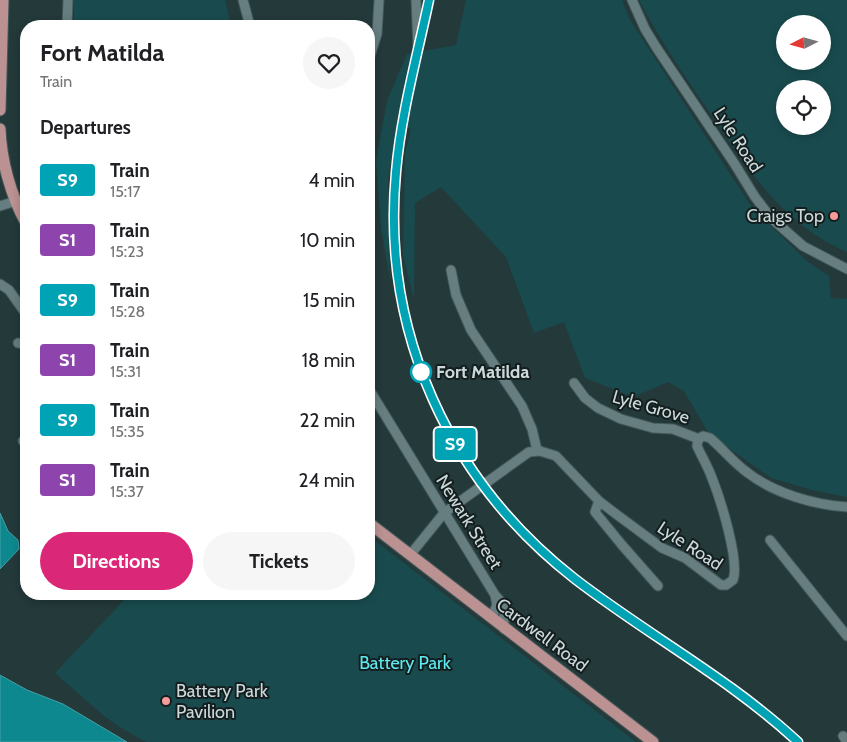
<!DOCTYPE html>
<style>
body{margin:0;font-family:Cabin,sans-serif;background:#f6f6f6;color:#202124;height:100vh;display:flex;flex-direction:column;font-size:19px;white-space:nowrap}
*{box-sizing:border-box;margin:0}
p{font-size:16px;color:#757577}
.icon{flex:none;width:28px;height:28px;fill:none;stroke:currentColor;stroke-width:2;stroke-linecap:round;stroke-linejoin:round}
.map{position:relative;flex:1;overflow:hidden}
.drawer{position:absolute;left:20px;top:20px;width:355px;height:580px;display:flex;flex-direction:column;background:#fff;border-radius:20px;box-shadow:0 2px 8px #0003}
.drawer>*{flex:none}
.badge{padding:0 10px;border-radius:4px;font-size:18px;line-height:32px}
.needle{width:32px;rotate:264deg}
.controls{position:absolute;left:776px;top:15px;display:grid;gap:10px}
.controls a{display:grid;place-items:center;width:55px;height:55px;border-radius:50%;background:#fff;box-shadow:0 2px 8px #0003;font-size:25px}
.map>.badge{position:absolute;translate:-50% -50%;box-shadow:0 0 0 2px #fff}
h2{padding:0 20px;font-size:19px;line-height:45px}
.round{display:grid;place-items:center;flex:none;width:52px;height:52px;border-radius:26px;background:#f6f6f6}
.overview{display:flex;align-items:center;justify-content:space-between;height:85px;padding:0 20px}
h1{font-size:24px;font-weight:700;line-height:38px}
.cta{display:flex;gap:10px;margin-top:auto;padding:10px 20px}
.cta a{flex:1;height:58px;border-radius:30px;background:#db2777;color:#fff;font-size:20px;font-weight:700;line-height:58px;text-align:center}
.cta a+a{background:#f6f6f6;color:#202124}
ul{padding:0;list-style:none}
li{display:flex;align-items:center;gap:15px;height:60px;padding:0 20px}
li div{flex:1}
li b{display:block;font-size:19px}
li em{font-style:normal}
li .badge{min-width:55px;font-weight:700;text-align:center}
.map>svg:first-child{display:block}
.green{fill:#194b4e;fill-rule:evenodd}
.water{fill:#0d888e;stroke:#46a0a5}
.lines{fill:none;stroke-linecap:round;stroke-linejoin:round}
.minor-casing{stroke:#445859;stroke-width:11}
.major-casing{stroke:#445859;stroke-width:13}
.minor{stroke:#667e80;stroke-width:9}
.major{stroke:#bb9191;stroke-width:11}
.rail{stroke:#839495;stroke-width:2.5}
.line-casing{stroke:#fff;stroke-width:11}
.line{stroke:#00a3b4;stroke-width:8}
.poi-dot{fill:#f59b9b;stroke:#141e1f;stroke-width:2}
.stop-dot{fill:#fff;stroke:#00a3b4;stroke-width:2.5}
.labels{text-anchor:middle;stroke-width:4;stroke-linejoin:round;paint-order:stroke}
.street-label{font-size:18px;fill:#ccd9da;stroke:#141e1f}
.poi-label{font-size:18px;fill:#ccd9da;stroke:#141e1f;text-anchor:end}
.stop-label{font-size:18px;font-weight:bold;fill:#ccd9da;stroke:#141e1f;text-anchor:start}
.park-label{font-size:18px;fill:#5ee9f0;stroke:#141e1f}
</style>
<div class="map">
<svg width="847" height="742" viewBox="0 0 847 742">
<rect width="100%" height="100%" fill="#23393a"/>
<path class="green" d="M74 0H225L231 26H74Z
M466 0H622L630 20 753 209 807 261 829 276 831 298 847 299V497L812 490 771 478 709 434 684 391 668 382 633 397 585 378 564 322 534 333 506 257 441 187 415 203 414 300 403 254 405 154 411 129 398 124 388 178 390 280 381 227 376 161 387 101 407 54 456 45Z
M639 0H847V252C781 223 746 167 708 110 683 74 659 38 639 0ZM785 24H822V61H785ZM785 89H822V126H785Z
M369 536 636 742H146L118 726 104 716 55 673 127 597 122 594H369Z"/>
<path class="water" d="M0 513 8 531 18 540 19 549 0 569Z
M0 675 27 690 63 704 127 742H0Z"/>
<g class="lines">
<defs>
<path id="minor" d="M243 0 250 26
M416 0 418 47
M632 0 645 29 656 47 734 163 755 197 771 218 803 246 847 269
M67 26 68 0
M369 59 377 34 379 0
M0 206 16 201
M451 270 456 295 471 330 522 406 532 429 537 450
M0 284 9 290 26 314
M18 343 26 344
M574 383 585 398 598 408 621 419 653 428 673 429 699 439
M369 389 495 595 504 605V629
M23 441 26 437
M599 501 595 512 622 545 658 586
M770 540 847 636
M410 555 444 513 529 452 540 451 556 456 599 501 616 514 662 548 685 558 721 585H726L733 580C740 561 720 498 712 478 708 467 702 457 697 446 697 441 699 438 703 436L710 438C723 449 734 463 748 473 774 493 814 505 847 507
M491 618 497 605 495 595
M843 736 847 742"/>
<path id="major" d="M0 110 3 0
M0 129C1 160 11 196 26 223
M369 523 653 742"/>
</defs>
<use href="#minor" class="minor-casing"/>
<use href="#major" class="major-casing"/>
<use href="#minor" class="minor"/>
<use href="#major" class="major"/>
<path class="rail" d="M403 128C367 300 438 472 575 579 648 636 730 679 798 742"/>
</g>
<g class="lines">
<defs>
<path id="line" d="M429 0C417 57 401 114 396 172 381 332 449 481 575 579 649 636 729 678 798 742"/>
</defs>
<use href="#line" class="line-casing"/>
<use href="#line" class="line"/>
</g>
<g class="poi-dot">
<circle cx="834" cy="216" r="5"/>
<circle cx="166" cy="701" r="5"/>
</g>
<circle class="stop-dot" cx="421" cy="372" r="10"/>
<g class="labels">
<g class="street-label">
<text transform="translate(738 140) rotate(57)" y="6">Lyle Road</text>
<text transform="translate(651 407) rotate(16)" y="6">Lyle Grove</text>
<text transform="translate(469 522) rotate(58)" y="6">Newark Street</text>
<text transform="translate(690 546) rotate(33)" y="6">Lyle Road</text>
<text transform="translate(542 635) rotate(37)" y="6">Cardwell Road</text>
</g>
<g class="poi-label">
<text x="824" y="222">Craigs Top</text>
<text x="176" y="697" text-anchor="start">Battery Park<tspan x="176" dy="21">Pavilion</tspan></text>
</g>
<g class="stop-label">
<text x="436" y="378">Fort Matilda</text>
</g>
<g class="park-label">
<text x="405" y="669">Battery Park</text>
</g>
</g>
</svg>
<div class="controls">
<a><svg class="needle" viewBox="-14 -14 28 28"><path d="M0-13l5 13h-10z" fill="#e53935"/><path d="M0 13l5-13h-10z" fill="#757577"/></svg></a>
<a><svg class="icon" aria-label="locate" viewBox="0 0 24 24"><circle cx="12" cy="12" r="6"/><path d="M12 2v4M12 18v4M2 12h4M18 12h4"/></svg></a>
</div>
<b class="badge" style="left:455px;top:444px;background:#00a3b4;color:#fff">S9</b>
<section class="drawer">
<div class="overview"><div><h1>Fort Matilda</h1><p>Train</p></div><a class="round"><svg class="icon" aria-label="heart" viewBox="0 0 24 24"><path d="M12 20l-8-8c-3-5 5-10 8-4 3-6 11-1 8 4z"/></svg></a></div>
<h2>Departures</h2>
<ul>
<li><span class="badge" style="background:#00a3b4;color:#fff">S9</span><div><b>Train</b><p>15:17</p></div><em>4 min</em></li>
<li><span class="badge" style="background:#8e44ad;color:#fff">S1</span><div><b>Train</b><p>15:23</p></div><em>10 min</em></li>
<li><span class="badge" style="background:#00a3b4;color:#fff">S9</span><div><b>Train</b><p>15:28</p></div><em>15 min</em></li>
<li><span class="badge" style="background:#8e44ad;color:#fff">S1</span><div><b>Train</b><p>15:31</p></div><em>18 min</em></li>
<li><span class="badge" style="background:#00a3b4;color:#fff">S9</span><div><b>Train</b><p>15:35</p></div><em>22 min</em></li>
<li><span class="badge" style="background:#8e44ad;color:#fff">S1</span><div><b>Train</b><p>15:37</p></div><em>24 min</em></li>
</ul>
<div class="cta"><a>Directions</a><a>Tickets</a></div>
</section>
</div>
